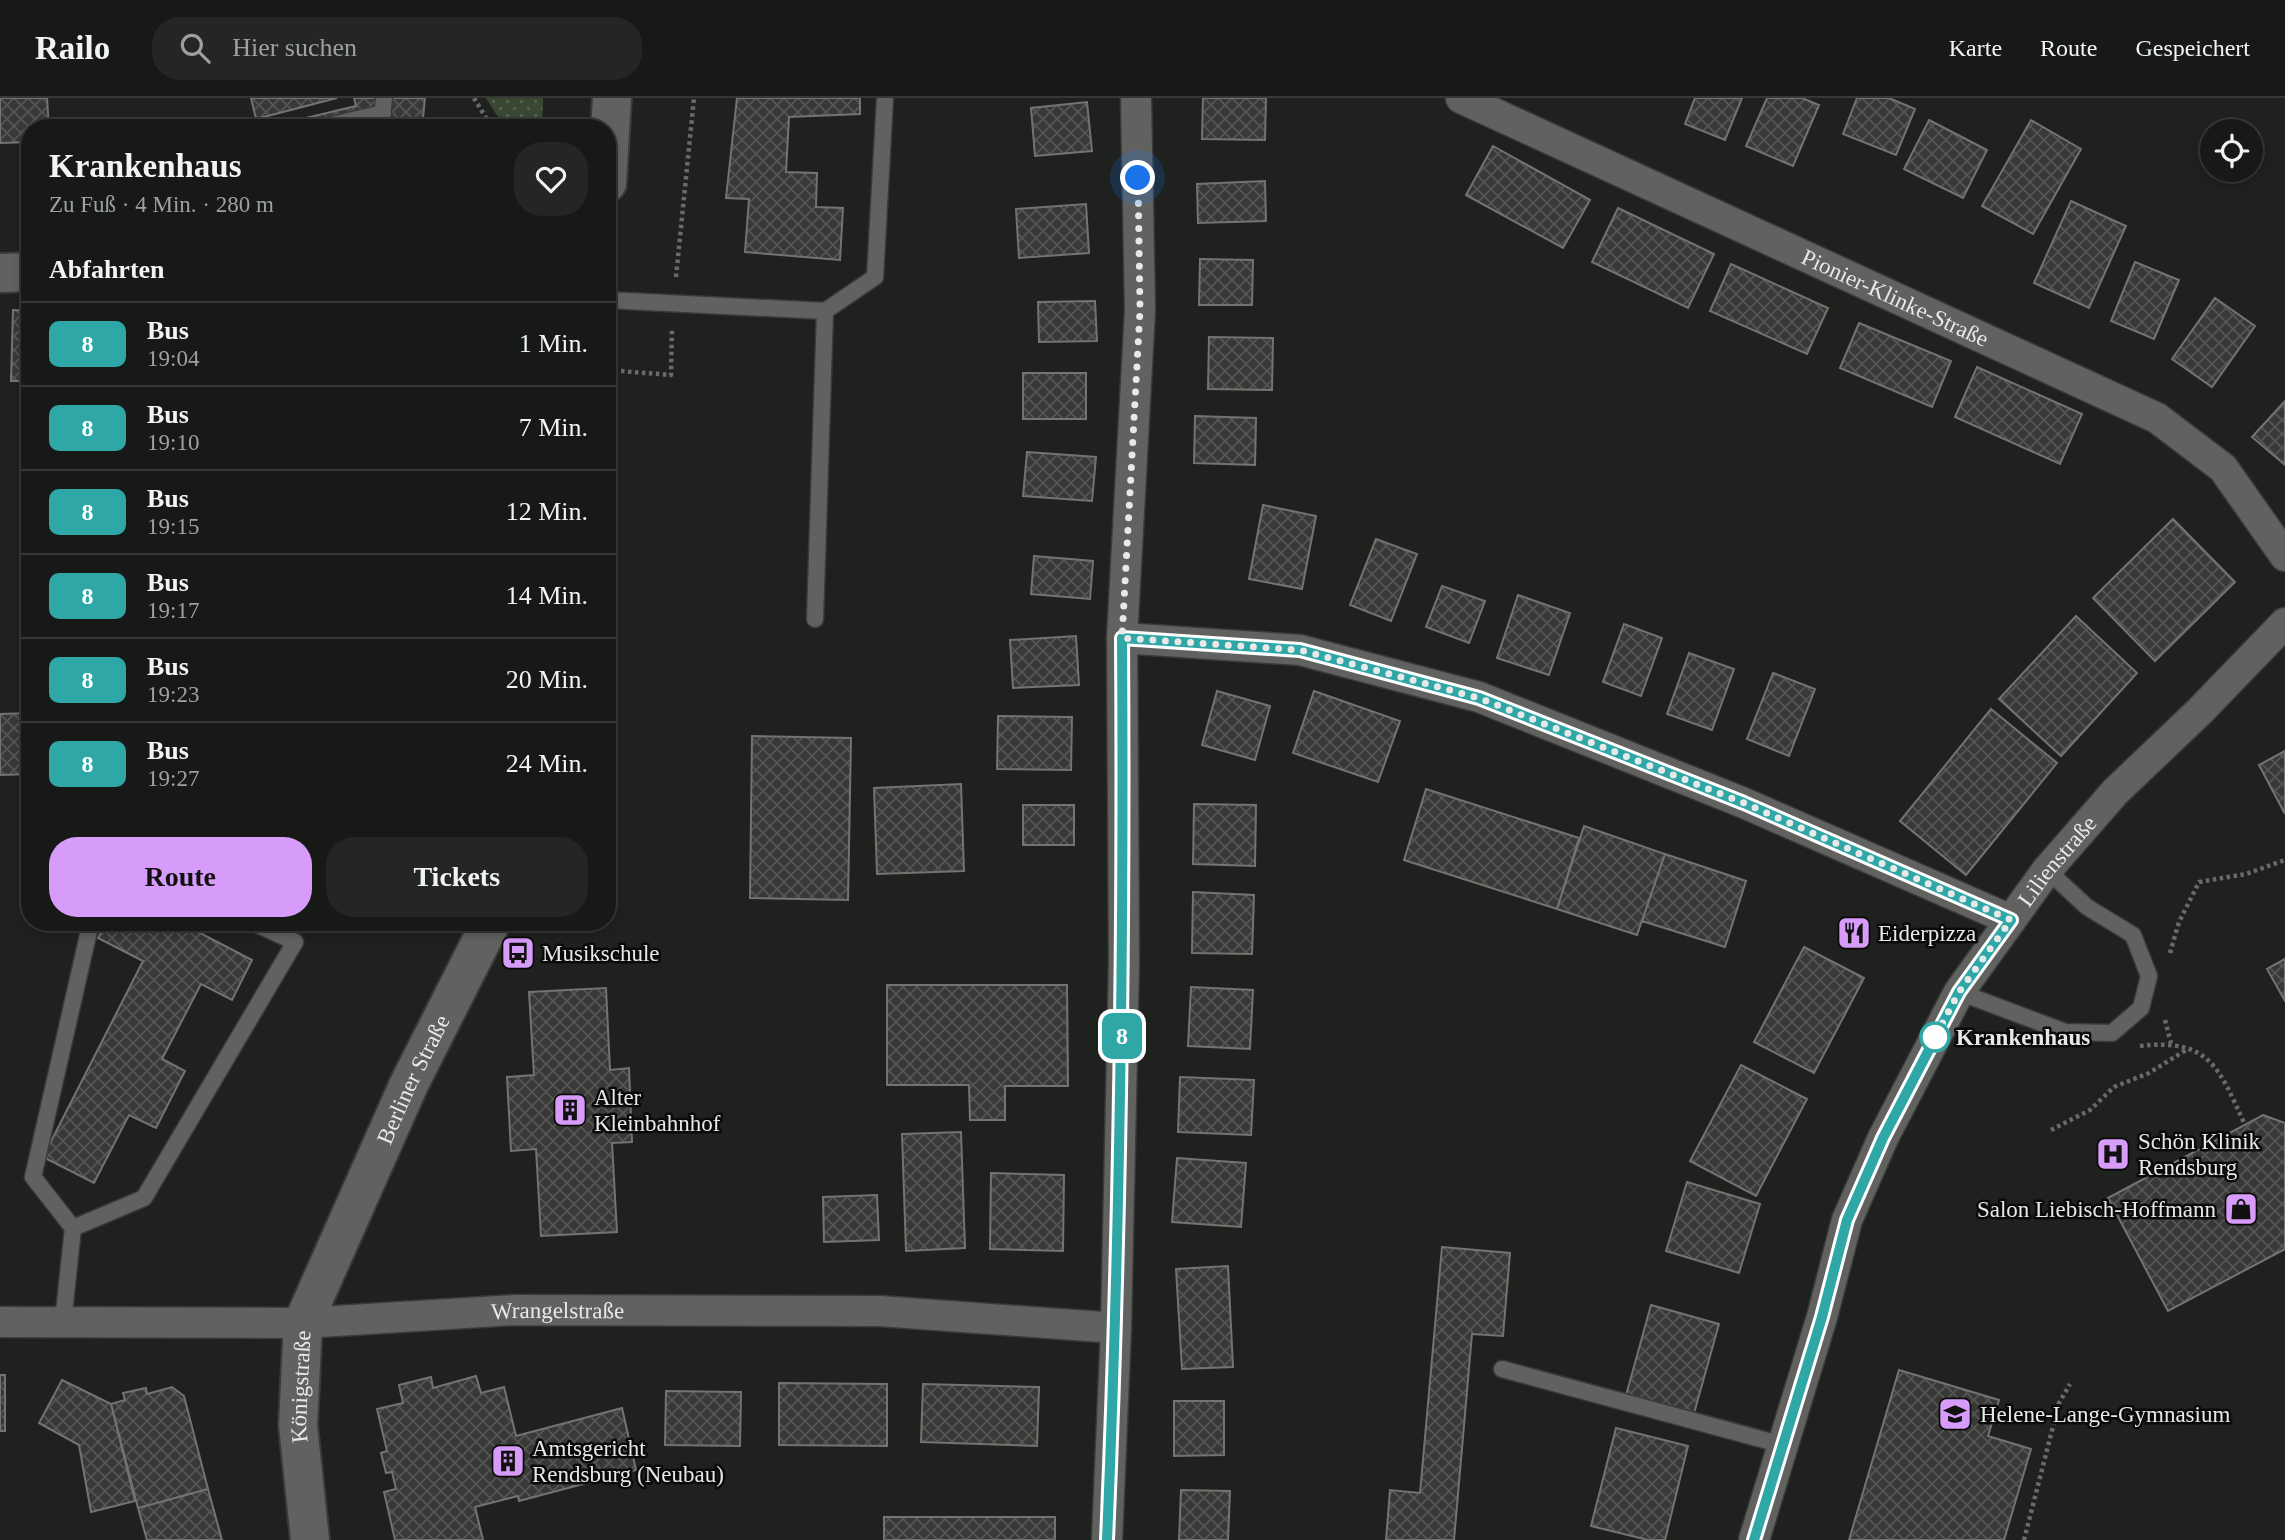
<!DOCTYPE html>
<html lang="de">
<meta charset="utf-8">
<style>
body{margin:0;font-family:"Times New Roman",serif;background:#242623;color:#f1f3f6;height:100vh;display:flex;flex-direction:column;font-size:26px;white-space:nowrap}
*{box-sizing:border-box;margin:0}
p{font-size:23px;color:#9ea0a1}
.icon{flex:none;width:38px;height:38px;fill:none;stroke:currentColor;stroke-width:2;stroke-linecap:round;stroke-linejoin:round}
.map{position:relative;flex:1;overflow:hidden}
.sheet{position:absolute;left:21px;top:21px;width:595px;height:812px;display:flex;flex-direction:column;background:#171916;border-radius:28px;box-shadow:0 4px 10px #0003,0 0 0 2px #363835}
.sheet>*{flex:none}
.badge{padding:0 14px;border-radius:10px;font-size:24px;line-height:46px}
.fabs{position:absolute;left:2200px;top:21px;display:grid;gap:14px}
.fabs a{display:grid;place-items:center;width:63px;height:63px;border-radius:50%;background:#171916;box-shadow:0 4px 10px #0003,0 0 0 2px #363835;font-size:35px}
.you{position:absolute;width:35px;height:35px;margin:-18px;border:5px solid #fff;border-radius:50%;background:#1a73e8;box-shadow:0 0 0 10px #1a73e833}
.map>.badge{position:absolute;translate:-50% -50%;box-shadow:0 0 0 4px #fff}
h2{padding:0 28px;font-size:26px;line-height:63px}
.round{display:grid;place-items:center;flex:none;width:74px;height:74px;border-radius:28px;background:#242623}
.headline{display:flex;align-items:center;justify-content:space-between;height:119px;padding:0 28px}
h1{font-size:33px;font-weight:800;line-height:52px}
.cta{display:flex;gap:14px;margin-top:auto;padding:14px 28px}
.cta a{flex:1;height:80px;border-radius:28px;background:#d79bf9;color:#111;font-size:28px;font-weight:800;line-height:80px;text-align:center}
.cta a+a{background:#242623;color:#f1f3f6}
ul{padding:0;list-style:none}
li{display:flex;align-items:center;gap:21px;height:84px;padding:0 28px;border-top:2px solid #363835}
li div{flex:1}
li b{display:block;font-size:26px}
li em{font-style:normal}
li .badge{min-width:77px;font-weight:700;text-align:center}
header{display:flex;align-items:center;gap:42px;box-sizing:border-box;height:98px;padding:0 35px;background:#171916;border-bottom:2px solid #363835}
header strong{font-size:33px}
nav{display:flex;gap:38px;margin-inline-start:auto;font-size:24px}
.search{width:490px;height:63px;background:#242623;display:flex;align-items:center;gap:18px;box-sizing:border-box;padding:0 24px;border-radius:28px;color:#9ea0a1;font-size:26px}
.map>svg:first-child{display:block}
.grass{fill:url(#grass-dots)}
.building{fill:url(#building-cross-hatch);stroke:#727471;stroke-width:2}
.lines{fill:none;stroke-linecap:round;stroke-linejoin:round}
.service-casing{stroke:#3a3b39;stroke-width:19}
.minor-casing{stroke:#3a3b39;stroke-width:33}
.tertiary-casing{stroke:#3a3b39;stroke-width:42}
.secondary-casing{stroke:#3a3b39;stroke-width:42}
.path{stroke:#696b68;stroke-width:4.5;stroke-dasharray:3.5 3.5;stroke-linecap:butt}
.service{stroke:#616260;stroke-width:16}
.minor{stroke:#616260;stroke-width:30}
.tertiary{stroke:#616260;stroke-width:38}
.secondary{stroke:#616260;stroke-width:38}
.line-casing{stroke:#fff;stroke-width:16}
.line{stroke:#2fa7a7;stroke-width:10}
.walk{stroke:#e7e8e7;stroke-width:7;stroke-dasharray:0 12.6}
.stop-dot{fill:#fff;stroke:#2fa7a7;stroke-width:3.5}
.labels{text-anchor:middle;stroke-width:5;stroke-linejoin:round;paint-order:stroke}
.street-label{font-size:23px;fill:#e7e8e7;stroke:#0a0a09}
.poi-label{font-size:23px;fill:#e7e8e7;stroke:#0a0a09;text-anchor:start}
.stop-label{font-size:23px;font-weight:bold;fill:#e7e8e7;stroke:#0a0a09;text-anchor:start}
</style>
<header>
<strong>Railo</strong>
<div class="search"><svg class="icon" aria-label="search" viewBox="0 0 24 24"><circle cx="10" cy="10" r="6"/><path d="M15 15l6 6"/></svg>Hier suchen</div>
<nav><a>Karte</a><a>Route</a><a>Gespeichert</a></nav>
</header>
<div class="map">
<svg width="2285" height="1442" viewBox="0 0 2285 1442">
<defs>
<pattern id="grass-dots" width="8" height="8" patternUnits="userSpaceOnUse" patternTransform="scale(1.75)"><rect width="8" height="8" fill="#3a4732"/><path d="M2 2h.1M6 6h.1" fill="none" stroke="#566250" stroke-width="1.8" stroke-linecap="round"/></pattern>
<pattern id="building-cross-hatch" width="8" height="8" patternUnits="userSpaceOnUse" patternTransform="scale(1.75)"><rect width="8" height="8" fill="#383937"/><path d="M0 0l8 8M0 8l8-8" fill="none" stroke="#555654"/></pattern>
</defs>
<rect width="100%" height="100%" fill="#1f211e"/>
<path class="grass" d="M486 0H543L542 30H505Z"/>
<path class="building" d="M0 0H47L49 30H30V44L0 45Z
M251 0H337L256 21Z
M354 0H425L422 30H264L356 8Z
M737 0H860V16L789 19 786 74 817 75 816 109 843 110 840 162 745 154 749 101 726 100Z
M1203 0H1266L1265 42 1202 41Z
M1695 0H1742L1725 42 1685 26Z
M1767 0H1802L1819 7 1793 68 1746 48Z
M1857 0H1889L1915 11 1896 57 1843 36Z
M1087 4 1092 53 1035 58 1031 10Z
M1929 22 1987 52 1963 100 1904 71Z
M2031 22 2081 51 2033 136 1982 108Z
M1493 48 1590 102 1563 150 1466 97Z
M1265 83 1266 123 1198 125 1197 86Z
M2071 103 2126 128 2089 210 2034 185Z
M1086 106 1089 155 1019 160 1016 111Z
M1618 110 1714 156 1688 210 1592 164Z
M1200 161 1253 162 1252 207H1199Z
M2135 164 2179 182 2154 241 2111 223Z
M1731 166 1828 210 1807 256 1710 213Z
M2215 200 2255 228 2212 289 2172 261Z
M1095 203 1097 243 1039 244 1038 204Z
M13 212 30 213V283H11Z
M1859 225 1951 263 1932 309 1840 270Z
M1209 239 1273 240 1272 292 1208 291Z
M1977 269 2082 316 2060 366 1955 319Z
M1023 275H1086V321H1023Z
M2285 303V367L2252 339Z
M1195 318 1256 320 1255 367 1194 365Z
M1027 354 1096 359 1092 403 1023 398Z
M1263 407 1316 418 1302 491 1249 481Z
M2173 421 2235 484 2155 563 2093 500Z
M1376 441 1417 456 1391 523 1350 507Z
M1034 458 1093 463 1090 501 1031 496Z
M1442 488 1485 503 1469 545 1426 529Z
M1518 497 1570 515 1549 577 1497 560Z
M2076 518 2137 575 2061 658 1999 601Z
M1624 526 1662 540 1641 598 1603 584Z
M1076 538 1079 587 1013 590 1010 542Z
M1689 555 1734 571 1712 632 1667 616Z
M1773 575 1815 591 1789 658 1747 641Z
M1217 593 1270 608 1255 662 1202 647Z
M1314 593 1400 623 1378 684 1293 655Z
M1991 611 2057 665 1966 777 1900 723Z
M30 615V676L0 677V616Z
M998 618 1072 619 1071 672 997 671Z
M752 638 851 640 848 802 750 800Z
M2285 653V716L2259 667Z
M961 686 964 773 877 776 874 690Z
M1426 691 1579 740 1557 811 1404 762Z
M1194 706 1256 707 1255 768 1193 766Z
M1023 707H1074V747H1023Z
M1584 728 1665 756 1637 837 1557 811Z
M1665 756 1746 783 1725 849 1642 823Z
M1193 794 1254 797 1252 856 1192 855Z
M106 824H179L252 862 232 902 201 886 162 961 185 973 156 1030 129 1017 94 1085 43 1059 143 863 98 840Z
M1804 849 1864 880 1814 975 1754 944Z
M2285 861V903L2267 871Z
M887 887H1067L1068 988H1005V1022H970L969 987H887Z
M1191 889 1253 892 1250 951 1188 948Z
M606 890 610 972 629 970 632 1044 612 1045 617 1134 541 1138 536 1051 511 1053 507 979 534 977 529 894Z
M1741 967 1807 1001 1756 1098 1690 1063Z
M1180 979 1254 982 1251 1037 1178 1034Z
M2263 1017 2285 1025V1151L2168 1213 2108 1100Z
M961 1034 965 1150 906 1153 902 1036Z
M1177 1060 1246 1065 1241 1129 1172 1124Z
M991 1075 1064 1077 1063 1153 990 1151Z
M1687 1084 1760 1106 1739 1175 1666 1153Z
M877 1097 879 1142 824 1144 823 1099Z
M1442 1149 1510 1155 1503 1238 1472 1236 1454 1442H1386L1390 1392 1420 1395Z
M1228 1168 1233 1269 1182 1271 1176 1171Z
M1651 1207 1719 1226 1693 1319 1625 1301Z
M1899 1272 1999 1302 1988 1338 2031 1351 2004 1442H1849Z
M0 1277H5V1333H0Z
M476 1278 481 1295 504 1289 516 1338 622 1310 636 1372 519 1403 518 1398 475 1409 483 1442H395L384 1394 396 1391 392 1374 386 1375 381 1355 387 1353 377 1311 403 1305 399 1287 431 1279 433 1290Z
M62 1282 111 1306 135 1403 91 1414 79 1347 39 1325Z
M779 1285 887 1286V1348L779 1347Z
M923 1286 1039 1289 1037 1348 921 1344Z
M172 1289 184 1298 208 1391 138 1410 111 1306 125 1302 123 1295 146 1290 147 1296Z
M666 1293 741 1294 740 1348 665 1347Z
M1174 1303H1224V1357L1174 1358Z
M1616 1330 1688 1348 1665 1442H1648L1591 1428Z
M208 1391 222 1442H147L138 1410Z
M1181 1392 1230 1393 1228 1442H1179Z
M884 1419H1055V1442H884Z"/>
<g class="lines">
<defs>
<path id="service" d="M319 30 383 15
M381 30 384 0
M607 202 825 213 875 179 885 0
M815 521 825 213
M1959 894 2065 934 2112 935 2141 910 2149 878 2133 837 2087 809 2047 772
M73 1130 144 1100 295 844 252 824
M63 1224 73 1130 33 1079 91 824
M1502 1271 1783 1347"/>
<g id="minor">
<path id="s1" d="M1461 0 2157 320 2223 370 2285 458"/>
<path d="M1122 540 1300 552 1479 599 1744 705 2011 822"/>
<path id="s2" d="M0 1224 303 1225 515 1212 879 1213 1116 1230"/>
<path d="M1107 1442 1116 1230 1124 863 1122 540 1140 212 1136 0"/>
<path id="s3" d="M1754 1442 1822 1219 1847 1122 1883 1040 1959 894 2047 772 2115 694 2200 613 2285 525"/>
</g>
<path id="tertiary" d="M0 175 30 174"/>
<g id="secondary">
<path d="M607 85 612 0"/>
<path id="s4" d="M310 1442 298 1327 303 1225 409 986 491 824"/>
</g>
</defs>
<use href="#service" class="service-casing"/>
<use href="#minor" class="minor-casing"/>
<use href="#tertiary" class="tertiary-casing"/>
<use href="#secondary" class="secondary-casing"/>
<path class="path" d="M474 0 492 30
M676 179 694 0
M607 272 671 277 672 230
M2170 855 2179 824 2199 784 2246 776 2285 762
M2165 922 2171 945
M2140 948C2210 940 2219 970 2245 1027
M2051 1032 2090 1012 2114 989 2149 975 2186 952
M2024 1442 2059 1305 2070 1286"/>
<use href="#service" class="service"/>
<use href="#minor" class="minor"/>
<use href="#tertiary" class="tertiary"/>
<use href="#secondary" class="secondary"/>
</g>
<g class="lines">
<defs>
<path id="line" d="M1107 1442C1120 1141 1124 841 1122 540L1300 552 1479 600 1744 705 2011 822 1959 894 1883 1040 1847 1122 1822 1219 1754 1442"/>
</defs>
<use href="#line" class="line-casing"/>
<use href="#line" class="line"/>
<path class="walk" d="M1138 80 1140 212 1122 540 1300 552 1479 600 1744 705 2011 822 1959 894 1935 939"/>
</g>
<defs>
<symbol id="restaurant-square" viewBox="-11 -11 22 22"><rect x="-9" y="-9" width="18" height="18" rx="4" fill="#d79bf9" stroke="#0a0a09"/><path d="M-5-6h1v4h1v-4h1v4h1v-4h1v5L-1.5 .5V6h-2V.5L-5-1ZM5-6V6H3V1.5H1.5Q1.5-4 5-6Z" fill="#111"/></symbol>
<symbol id="bus-square" viewBox="-11 -11 22 22"><rect x="-9" y="-9" width="18" height="18" rx="4" fill="#d79bf9" stroke="#0a0a09"/><path d="M-5-6H5V4H4V6H2V4H-2V6H-4V4H-5ZM-3.5-4V0h7V-4ZM-3.5 1.2v1.5H-2V1.2ZM2 1.2v1.5H3.5V1.2Z" fill="#111"/></symbol>
<symbol id="building-square" viewBox="-11 -11 22 22"><rect x="-9" y="-9" width="18" height="18" rx="4" fill="#d79bf9" stroke="#0a0a09"/><path d="M-4-6H4V6H1V3H-1V6H-4ZM-2.5-4.3h1.7v1.8h-1.7ZM.8-4.3h1.7v1.8H.8ZM-2.5-1h1.7V.8h-1.7ZM.8-1h1.7V.8H.8Z" fill="#111"/></symbol>
<symbol id="hospital-square" viewBox="-11 -11 22 22"><rect x="-9" y="-9" width="18" height="18" rx="4" fill="#d79bf9" stroke="#0a0a09"/><path d="M-5-5h3v3.5h4V-5h3V5h-3V1.5h-4V5h-3Z" fill="#111"/></symbol>
<symbol id="shop-square" viewBox="-11 -11 22 22"><rect x="-9" y="-9" width="18" height="18" rx="4" fill="#d79bf9" stroke="#0a0a09"/><path d="M-5-2.5h2.3a2.7 3.5 0 0 1 5.4 0H5L5.5 6h-11ZM-1.5-2.5h3a1.5 2.3 0 0 0-3 0Z" fill="#111"/></symbol>
<symbol id="school-square" viewBox="-11 -11 22 22"><rect x="-9" y="-9" width="18" height="18" rx="4" fill="#d79bf9" stroke="#0a0a09"/><path d="M0-5L7-2L0 1L-7-2ZM-4 1L0 2.5L4 1V4Q0 6-4 4Z" fill="#111"/></symbol>
</defs>
<g fill-rule="evenodd">
<use href="#restaurant-square" x="1835" y="816" width="38" height="38"/>
<use href="#bus-square" x="499" y="836" width="38" height="38"/>
<use href="#building-square" x="551" y="993" width="38" height="38"/>
<use href="#hospital-square" x="2094" y="1037" width="38" height="38"/>
<use href="#shop-square" x="2222" y="1092" width="38" height="38"/>
<use href="#school-square" x="1936" y="1297" width="38" height="38"/>
<use href="#building-square" x="489" y="1344" width="38" height="38"/>
</g>
<circle class="stop-dot" cx="1935" cy="939" r="14"/>
<g class="labels">
<g class="street-label">
<text dy="8" stroke="none"><textPath href="#s1" startOffset="478">Pionier-Klinke-Straße</textPath></text>
<text dy="8" stroke="none"><textPath href="#s3" startOffset="751">Lilienstraße</textPath></text>
<text dy="8" stroke="none"><textPath href="#s4" startOffset="485">Berliner Straße</textPath></text>
<text dy="8" stroke="none"><textPath href="#s2" startOffset="558">Wrangelstraße</textPath></text>
<text dy="8" stroke="none"><textPath href="#s4" startOffset="154">Königstraße</textPath></text>
</g>
<g class="poi-label">
<text x="1878" y="843">Eiderpizza</text>
<text x="542" y="863">Musikschule</text>
<text x="594" y="1007">Alter<tspan x="594" dy="26">Kleinbahnhof</tspan></text>
<text x="2138" y="1051">Schön Klinik<tspan x="2138" dy="26">Rendsburg</tspan></text>
<text x="2216" y="1119" text-anchor="end">Salon Liebisch-Hoffmann</text>
<text x="1980" y="1324">Helene-Lange-Gymnasium</text>
<text x="532" y="1358">Amtsgericht<tspan x="532" dy="26">Rendsburg (Neubau)</tspan></text>
</g>
<g class="stop-label">
<text x="1956" y="947">Krankenhaus</text>
</g>
</g>
</svg>
<div class="fabs">
<a><svg class="icon" aria-label="locate" viewBox="0 0 24 24"><circle cx="12" cy="12" r="6"/><path d="M12 2v4M12 18v4M2 12h4M18 12h4"/></svg></a>
</div>
<div class="you" style="left:1138px;top:80px"></div>
<b class="badge" style="left:1122px;top:938px;background:#2fa7a7;color:#fff">8</b>
<section class="sheet">
<div class="headline"><div><h1>Krankenhaus</h1><p>Zu Fuß · 4 Min. · 280 m</p></div><a class="round"><svg class="icon" aria-label="heart" viewBox="0 0 24 24"><path d="M12 20l-8-8c-3-5 5-10 8-4 3-6 11-1 8 4z"/></svg></a></div>
<h2>Abfahrten</h2>
<ul>
<li><span class="badge" style="background:#2fa7a7;color:#fff">8</span><div><b>Bus</b><p>19:04</p></div><em>1 Min.</em></li>
<li><span class="badge" style="background:#2fa7a7;color:#fff">8</span><div><b>Bus</b><p>19:10</p></div><em>7 Min.</em></li>
<li><span class="badge" style="background:#2fa7a7;color:#fff">8</span><div><b>Bus</b><p>19:15</p></div><em>12 Min.</em></li>
<li><span class="badge" style="background:#2fa7a7;color:#fff">8</span><div><b>Bus</b><p>19:17</p></div><em>14 Min.</em></li>
<li><span class="badge" style="background:#2fa7a7;color:#fff">8</span><div><b>Bus</b><p>19:23</p></div><em>20 Min.</em></li>
<li><span class="badge" style="background:#2fa7a7;color:#fff">8</span><div><b>Bus</b><p>19:27</p></div><em>24 Min.</em></li>
</ul>
<div class="cta"><a>Route</a><a>Tickets</a></div>
</section>
</div>
